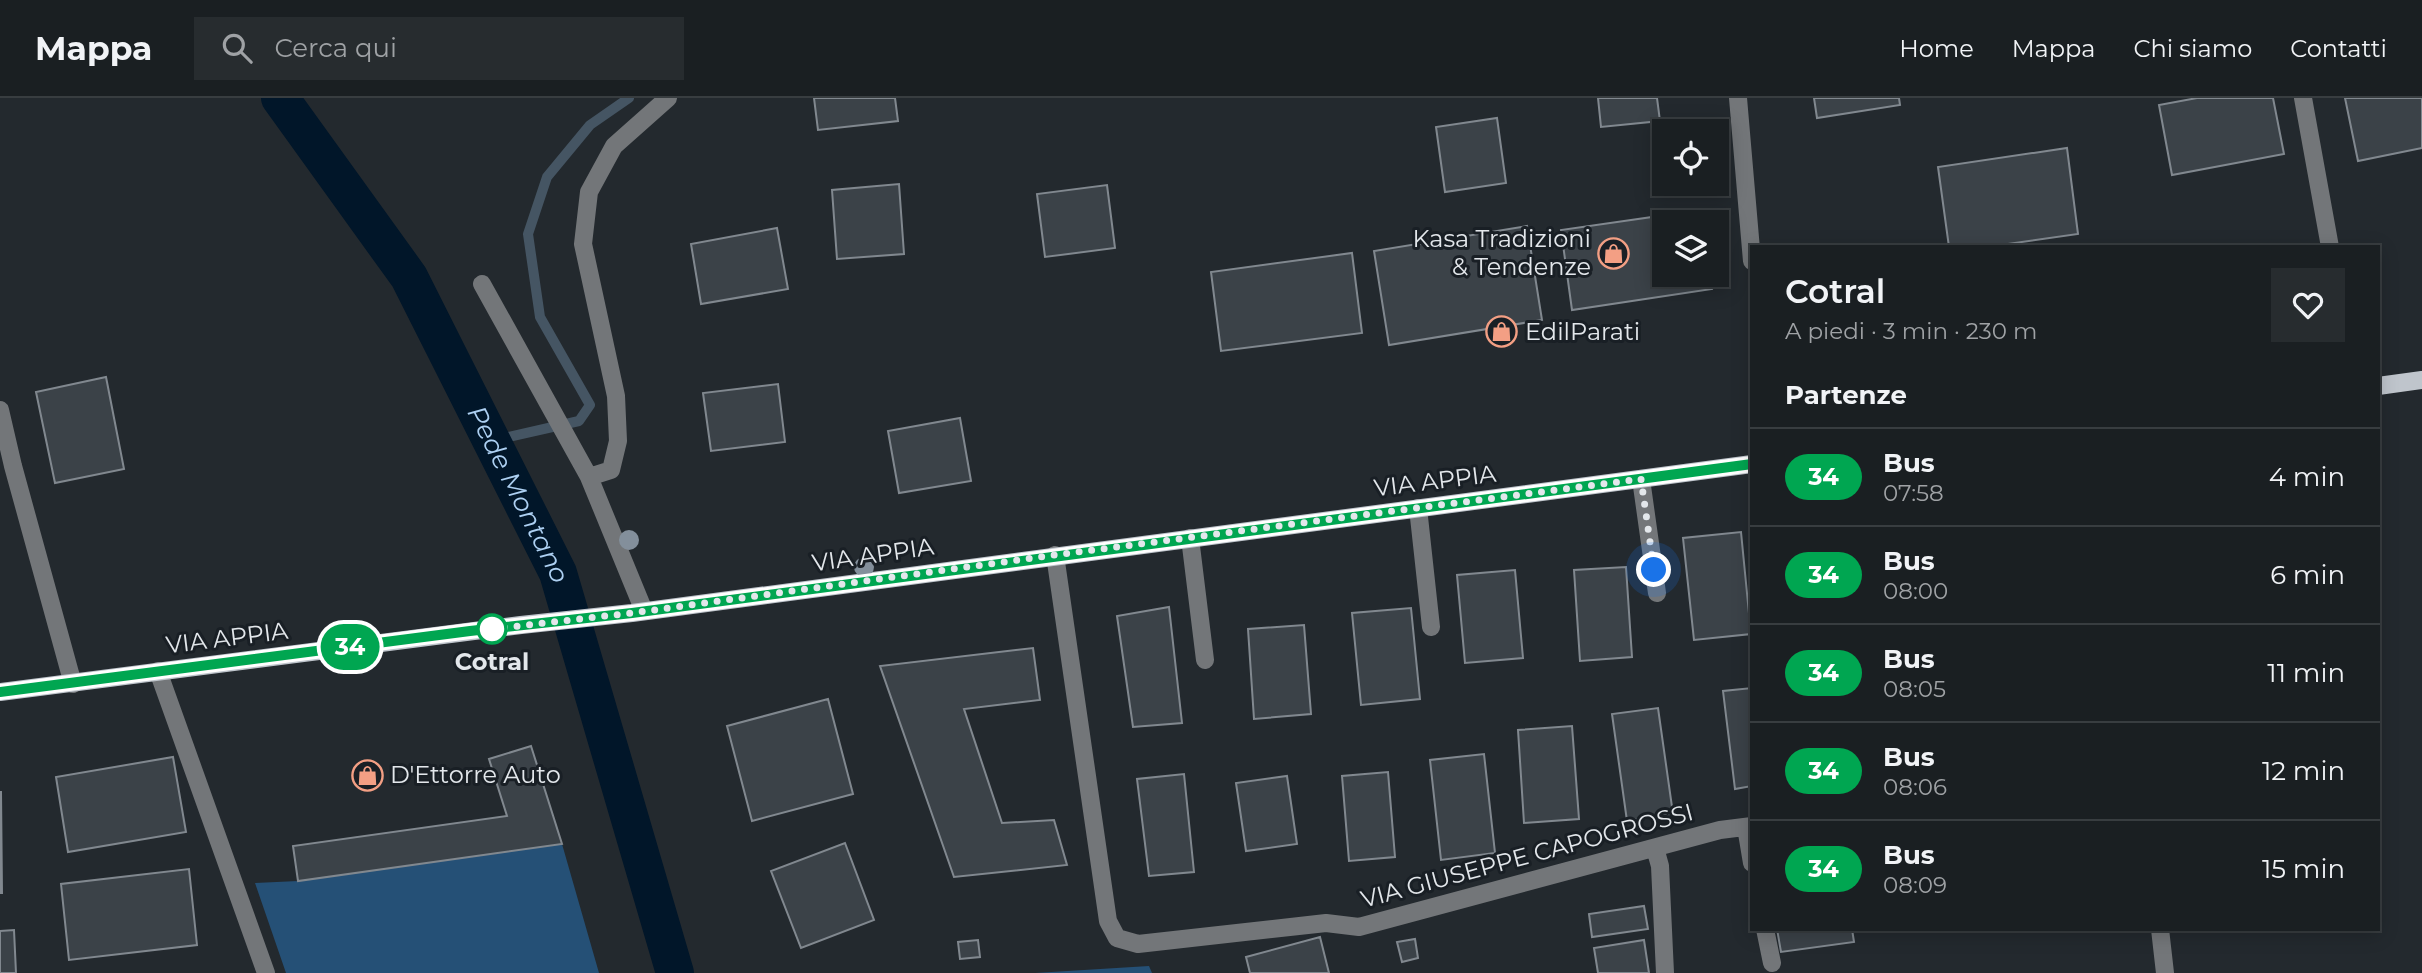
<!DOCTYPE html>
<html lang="it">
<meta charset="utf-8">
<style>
body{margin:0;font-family:Montserrat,sans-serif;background:#272c2f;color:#f1f3f6;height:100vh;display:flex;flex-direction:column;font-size:26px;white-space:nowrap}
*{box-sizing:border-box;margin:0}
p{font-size:23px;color:#9fa2a5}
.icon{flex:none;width:38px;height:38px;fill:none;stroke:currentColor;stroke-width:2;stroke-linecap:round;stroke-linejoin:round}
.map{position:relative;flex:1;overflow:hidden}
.sheet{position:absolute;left:1750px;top:147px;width:630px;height:686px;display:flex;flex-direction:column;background:#1a1f22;border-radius:0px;box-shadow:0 4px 18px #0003,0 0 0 2px #383d40}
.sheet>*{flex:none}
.badge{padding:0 14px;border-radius:23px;font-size:24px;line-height:46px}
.controls{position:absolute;left:1652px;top:21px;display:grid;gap:14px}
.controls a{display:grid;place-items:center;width:77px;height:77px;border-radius:0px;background:#1a1f22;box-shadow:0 4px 18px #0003,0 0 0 2px #383d40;font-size:35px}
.you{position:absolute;width:35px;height:35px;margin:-18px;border:5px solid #fff;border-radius:50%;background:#1a73e8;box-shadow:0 0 0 10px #1a73e833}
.map>.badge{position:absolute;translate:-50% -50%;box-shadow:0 0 0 4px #fff}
h2{padding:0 35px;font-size:26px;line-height:63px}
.round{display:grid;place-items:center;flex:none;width:74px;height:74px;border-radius:0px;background:#272c2f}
.headline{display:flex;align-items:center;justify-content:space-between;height:119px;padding:0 35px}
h1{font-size:33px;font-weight:600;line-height:52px}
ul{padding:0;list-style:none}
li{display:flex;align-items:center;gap:21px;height:98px;padding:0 35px;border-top:2px solid #383d40}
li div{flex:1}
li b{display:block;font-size:26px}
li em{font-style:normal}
li .badge{min-width:77px;font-weight:700;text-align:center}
header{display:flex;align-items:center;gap:42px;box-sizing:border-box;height:98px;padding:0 35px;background:#1a1f22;border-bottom:2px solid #383d40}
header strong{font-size:33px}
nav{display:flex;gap:38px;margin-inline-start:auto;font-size:24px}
.search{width:490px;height:63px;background:#272c2f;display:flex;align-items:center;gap:18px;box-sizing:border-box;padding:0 24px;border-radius:0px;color:#9fa2a5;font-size:26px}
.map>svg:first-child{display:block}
.green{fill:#255076}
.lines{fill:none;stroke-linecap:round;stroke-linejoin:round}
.stream{stroke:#455563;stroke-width:10}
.canal{stroke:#011629;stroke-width:38}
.building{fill:#3b4248;stroke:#81888f;stroke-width:2}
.minor{stroke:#737679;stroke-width:18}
.major{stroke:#bfc5cc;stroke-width:18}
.tree{fill:#838f9b}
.line-casing{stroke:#fff;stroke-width:16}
.line{stroke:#00a651;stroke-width:10}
.walk{stroke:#e3e7eb;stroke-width:7;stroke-dasharray:0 12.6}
.stop-dot{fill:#fff;stroke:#00a651;stroke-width:3.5}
.labels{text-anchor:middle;stroke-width:6;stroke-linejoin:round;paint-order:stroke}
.poi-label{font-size:24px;fill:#e3e7eb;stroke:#191f25;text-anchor:start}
.street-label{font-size:24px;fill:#e3e7eb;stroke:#191f25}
.stop-label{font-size:24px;font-weight:bold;fill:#e3e7eb;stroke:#191f25}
.water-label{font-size:26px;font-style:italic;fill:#add0f2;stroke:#191f25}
</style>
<header>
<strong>Mappa</strong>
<div class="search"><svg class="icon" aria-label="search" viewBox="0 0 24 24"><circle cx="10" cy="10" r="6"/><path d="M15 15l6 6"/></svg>Cerca qui</div>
<nav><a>Home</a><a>Mappa</a><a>Chi siamo</a><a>Contatti</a></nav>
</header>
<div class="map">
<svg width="2422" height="875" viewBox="0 0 2422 875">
<rect width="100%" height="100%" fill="#23292e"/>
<path class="green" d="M562 746 599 875H286L255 785 298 783Z
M1149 868 1152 875H1035Z"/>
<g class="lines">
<path class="stream" d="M491 343 579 323 590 307 540 219 528 136 547 79 590 27 629 0"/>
<path class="canal" id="s1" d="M280 0 409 179 558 475 675 875"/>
</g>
<path class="building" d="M814 0H895L898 23 818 32Z
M1598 0H1657L1660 23 1601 29Z
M1814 0H1899L1900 7 1817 20Z
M2197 0H2273L2284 56 2172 77 2159 7Z
M2345 0H2422V50L2358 63Z
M1497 20 1506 85 1445 94 1436 29Z
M2067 50 2078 136 1987 149H1949L1938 69Z
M899 86 904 156 837 161 832 92Z
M1107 87 1115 150 1045 159 1037 96Z
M1701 112 1703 124H1664V177H1710L1712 191 1572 212 1561 132Z
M1527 128 1542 222 1389 247 1374 153Z
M777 130 788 191 701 206 691 146Z
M1352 155 1362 235 1221 253 1211 174Z
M106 279 124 371 55 385 36 294Z
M778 286 785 344 711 353 703 295Z
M960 320 971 383 899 395 888 333Z
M1741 434 1751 536 1694 542 1683 440Z
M1626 469 1632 559 1580 563 1574 472Z
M1515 472 1523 560 1465 565 1457 477Z
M1169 509 1182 625 1133 629 1117 518Z
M1411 510 1420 601 1361 607 1352 515Z
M1304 527 1311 616 1254 621 1248 531Z
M1033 550 1040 602 964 611 1002 725 1054 722 1067 767 954 779 880 568Z
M1752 590V688L1735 691 1723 593Z
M828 601 853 696 752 723 727 628Z
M1658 610 1673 716 1627 723 1612 616Z
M1572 628 1579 721 1524 725 1518 632Z
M531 648 562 746 298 783 293 748 507 718 489 661Z
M1484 656 1495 755 1441 762 1430 662Z
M173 659 186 734 68 754 56 679Z
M1388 674 1395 759 1349 763 1342 678Z
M1184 676 1194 774 1149 778 1137 681Z
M1287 678 1297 746 1246 753 1236 685Z
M1 694 2 795H0V694Z
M845 745 874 822 801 850 771 773Z
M189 771 197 847 69 862 61 786Z
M1644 808 1648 831 1592 839 1589 816Z
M1777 831H1852L1854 844 1781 854Z
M14 832 16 875H0V833Z
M1320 839 1329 875H1250L1246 859Z
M1415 841 1418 860 1402 864 1397 844Z
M978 842 980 859 960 861 958 844Z
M1644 842 1649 875H1598L1594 850Z"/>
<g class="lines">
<path class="minor" d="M1738 0 1752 163
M2303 0 2330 149
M482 186 589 379
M0 312 13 368 73 586
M1641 381 1657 495
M1418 410 1431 529
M1190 440 1205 562
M1055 457 1108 823 1117 840 1138 846 1326 825 1359 829 1720 732 1752 728
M644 513 589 379 611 372 618 343 616 298 583 146 589 94 614 48 668 0
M158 573 266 875
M1746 729 1752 765
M1655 750 1660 768 1665 875
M1765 831 1772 865
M2160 831 2165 875"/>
<path class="major" d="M2378 288 2422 282
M0 594 521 527 632 515 1752 366"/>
</g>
<g class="tree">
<circle cx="629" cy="442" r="10"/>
<circle cx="864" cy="469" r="10"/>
</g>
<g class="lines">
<defs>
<path id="line" d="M0 594 470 533 632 515 1752 366"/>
</defs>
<use href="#line" class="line-casing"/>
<use href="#line" class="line"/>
<path class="walk" d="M492 531 632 515 1055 457 1641 381 1654 472"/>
</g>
<defs>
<symbol id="shop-ring" viewBox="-11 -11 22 22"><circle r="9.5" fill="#191f25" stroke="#f39f84" stroke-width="1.5"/><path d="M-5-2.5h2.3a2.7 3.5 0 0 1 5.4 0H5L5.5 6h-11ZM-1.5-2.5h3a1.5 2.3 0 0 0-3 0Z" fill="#f39f84"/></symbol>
</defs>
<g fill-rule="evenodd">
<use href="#shop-ring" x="1596" y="138" width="35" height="35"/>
<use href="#shop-ring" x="1484" y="216" width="35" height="35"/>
<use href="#shop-ring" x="350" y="660" width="35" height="35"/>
</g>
<circle class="stop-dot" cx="492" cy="531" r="14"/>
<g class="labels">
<g class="poi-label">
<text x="1591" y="149" text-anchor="end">Kasa Tradizioni<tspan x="1591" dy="28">&amp; Tendenze</tspan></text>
<text x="1525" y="242">EdilParati</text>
<text x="390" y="685">D'Ettorre Auto</text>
</g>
<g class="street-label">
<text transform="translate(1435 383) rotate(-7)" y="8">VIA APPIA</text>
<text transform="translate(873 457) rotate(-8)" y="8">VIA APPIA</text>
<text transform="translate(227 540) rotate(-7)" y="8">VIA APPIA</text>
<text transform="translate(1527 758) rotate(-15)" y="8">VIA GIUSEPPE CAPOGROSSI</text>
</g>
<g class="stop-label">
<text x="492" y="572">Cotral</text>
</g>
<g class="water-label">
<text dy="9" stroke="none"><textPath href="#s1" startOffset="464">Pede Montano</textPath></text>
</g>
</g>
</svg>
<div class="controls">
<a><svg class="icon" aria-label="locate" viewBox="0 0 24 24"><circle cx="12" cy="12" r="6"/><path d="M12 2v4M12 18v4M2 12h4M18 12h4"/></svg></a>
<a><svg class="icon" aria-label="layers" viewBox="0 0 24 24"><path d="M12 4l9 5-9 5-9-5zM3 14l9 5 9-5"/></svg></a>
</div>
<div class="you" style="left:1654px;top:472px"></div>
<b class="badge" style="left:350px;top:549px;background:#00a651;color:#fff">34</b>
<section class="sheet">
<div class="headline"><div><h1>Cotral</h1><p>A piedi · 3 min · 230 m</p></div><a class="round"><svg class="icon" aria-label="heart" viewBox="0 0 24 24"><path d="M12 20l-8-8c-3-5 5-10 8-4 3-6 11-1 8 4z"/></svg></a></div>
<h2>Partenze</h2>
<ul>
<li><span class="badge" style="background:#00a651;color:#fff">34</span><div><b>Bus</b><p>07:58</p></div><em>4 min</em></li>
<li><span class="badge" style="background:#00a651;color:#fff">34</span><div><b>Bus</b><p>08:00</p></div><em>6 min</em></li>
<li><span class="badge" style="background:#00a651;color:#fff">34</span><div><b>Bus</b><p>08:05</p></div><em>11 min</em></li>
<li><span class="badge" style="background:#00a651;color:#fff">34</span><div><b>Bus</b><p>08:06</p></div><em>12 min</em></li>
<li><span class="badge" style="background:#00a651;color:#fff">34</span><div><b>Bus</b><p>08:09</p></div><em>15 min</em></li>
</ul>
</section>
</div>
